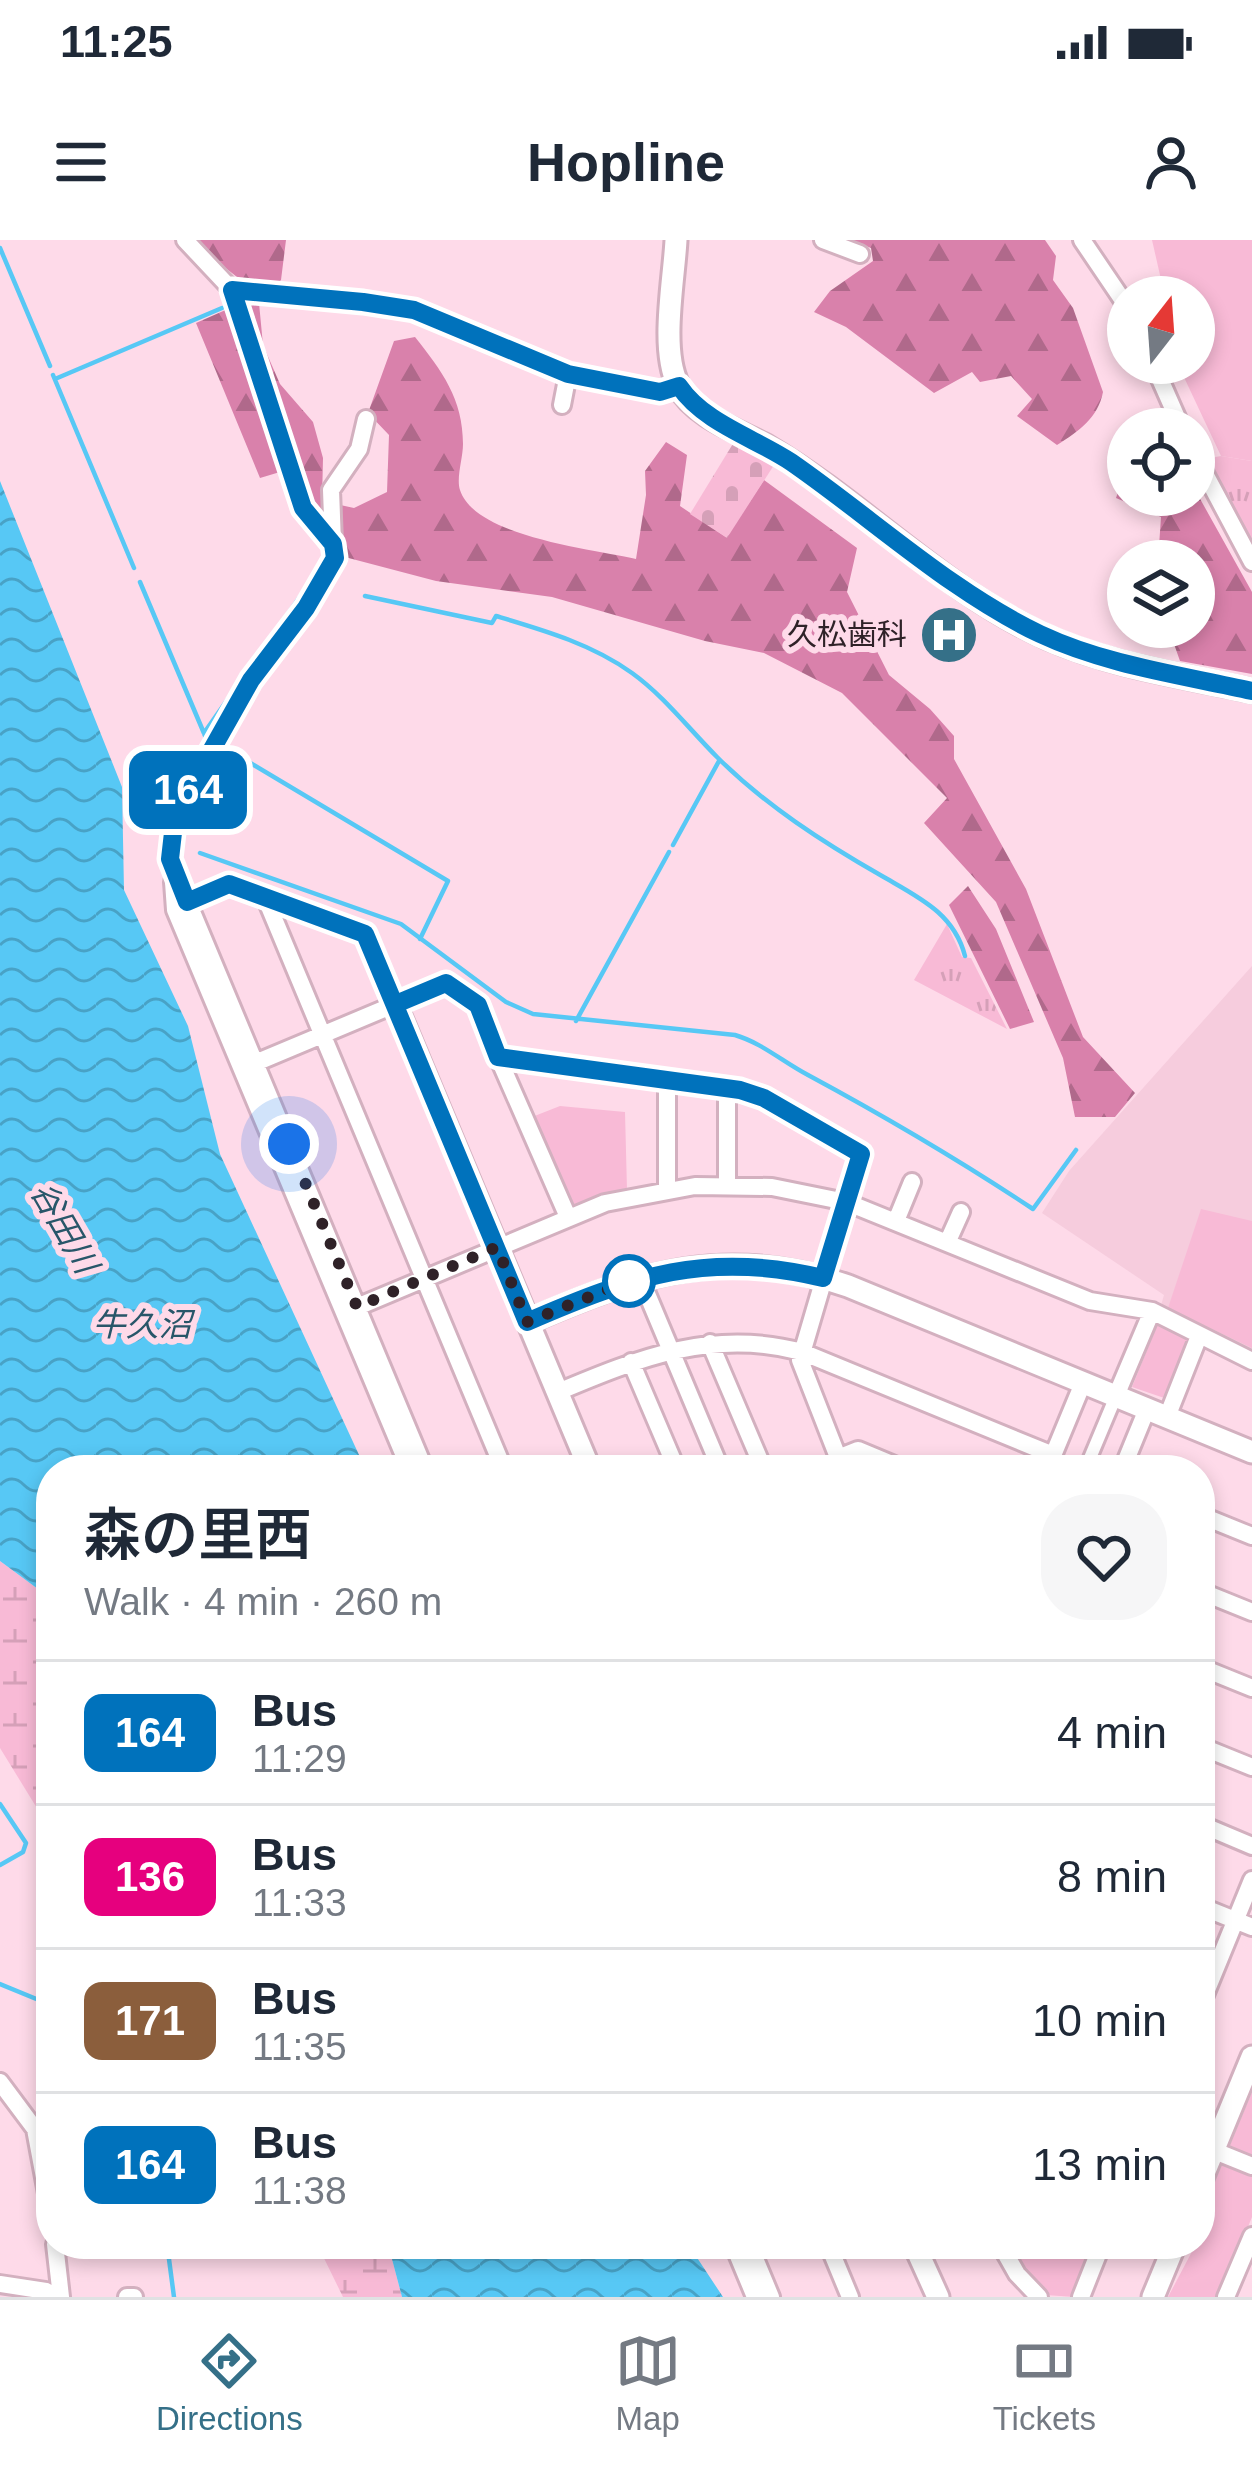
<!DOCTYPE html>
<meta charset="utf-8">
<style>
body{margin:0;font-family:Helvetica,"Noto Sans JP",sans-serif;background:#f6f6f7;color:#1f2937;height:100vh;display:flex;flex-direction:column;font-size:45px;white-space:nowrap}
*{box-sizing:border-box;margin:0}
p{font-size:39px;color:#747a83}
.icon{flex:none;width:66px;height:66px;fill:none;stroke:currentColor;stroke-width:2;stroke-linecap:round;stroke-linejoin:round}
.map{position:relative;flex:1;overflow:hidden}
.details{position:absolute;left:36px;top:1215px;width:1179px;height:804px;display:flex;flex-direction:column;background:#fff;border-radius:48px;box-shadow:0 6px 18px #0003}
.details>*{flex:none}
.badge{padding:0 24px;border-radius:18px;font-size:42px;line-height:78px}
.needle{width:78px;rotate:17deg}
.buttons{position:absolute;left:1107px;top:36px;display:grid;gap:24px}
.buttons a{display:grid;place-items:center;width:108px;height:108px;border-radius:50%;background:#fff;box-shadow:0 6px 18px #0003;font-size:60px}
.you{position:absolute;width:60px;height:60px;margin:-30px;border:9px solid #fff;border-radius:50%;background:#1a73e8;box-shadow:0 0 0 18px #1a73e833}
.map>.badge{position:absolute;translate:-50% -50%;box-shadow:0 0 0 6px #fff}
.round{display:grid;place-items:center;flex:none;width:126px;height:126px;border-radius:48px;background:#f6f6f7}
.headline{display:flex;align-items:center;justify-content:space-between;height:204px;padding:0 48px}
h1{font-size:57px;font-weight:600;line-height:90px}
ul{padding:0;list-style:none}
li{display:flex;align-items:center;gap:36px;height:144px;padding:0 48px;border-top:3px solid #e0e1e3}
li div{flex:1}
li b{display:block;font-size:45px}
li em{font-style:normal}
li .badge{min-width:132px;font-weight:700;text-align:center}
.status{display:flex;justify-content:space-between;align-items:center;height:84px;padding:0 60px;background:#fff;direction:ltr}
.status svg{height:33px;fill:currentColor}
header{display:flex;justify-content:space-between;align-items:center;height:156px;padding:0 48px;background:#fff;font-size:54px;font-weight:600}
.tabs{display:flex;justify-content:space-around;align-items:center;height:168px;border-top:3px solid #e0e1e3;background:#fff;font-size:33px;color:#747a83}
.tabs a{display:grid;justify-items:center;gap:6px}
.tabs .active{color:#357088}
.map>svg:first-child{display:block}
.built{fill:#f6ccdd}
.grass{fill:url(#grass-tufts)}
.forest{fill:url(#forest-firs)}
.wetland{fill:url(#wetland-marsh)}
.cemetery{fill:url(#cemetery-stones)}
.park{fill:#f8bad6}
.water{fill:url(#water-waves)}
.lines{fill:none;stroke-linecap:round;stroke-linejoin:round}
.stream{stroke:#57c8f5;stroke-width:4.5}
.pedestrian-casing{stroke:#d3b0bf;stroke-width:18}
.minor-casing{stroke:#d3b0bf;stroke-width:22}
.tertiary-casing{stroke:#d3b0bf;stroke-width:27}
.pedestrian{stroke:#fff;stroke-width:12}
.minor{stroke:#fff;stroke-width:16}
.tertiary{stroke:#fff;stroke-width:21}
.line-casing{stroke:#fff;stroke-width:27}
.line{stroke:#0072bc;stroke-width:18}
.walk{stroke:#2f2228;stroke-width:12;stroke-dasharray:0 21.6}
.stop-dot{fill:#fff;stroke:#0072bc;stroke-width:6}
.labels{text-anchor:middle;stroke-width:12;stroke-linejoin:round;paint-order:stroke}
.poi-label{font-size:30px;fill:#2f2228;stroke:#fedae9;text-anchor:end}
.water-label{font-size:33px;font-style:italic;fill:#285669;stroke:#fedae9}
</style>
<div class="status"><b>11:25</b><svg viewBox="0 0 49 12"><path d="M0 12V9h3v3zM5 12V6h3v6zM10 12V3h3v9zM15 12V0h3v12zM26 1h20v11H26zM47 4h2v5h-2z"/></svg></div>
<header><svg class="icon" aria-label="menu" viewBox="0 0 24 24"><path d="M4 6h16M4 12h16M4 18h16"/></svg>Hopline<svg class="icon" aria-label="person" viewBox="0 0 24 24"><circle cx="12" cy="8" r="4"/><path d="M4 21q1-7 8-7t8 7"/></svg></header>
<div class="map">
<svg width="1252" height="2057" viewBox="0 0 1252 2057">
<defs>
<pattern id="grass-tufts" width="24" height="20" patternUnits="userSpaceOnUse" patternTransform="scale(3)"><rect width="24" height="20" fill="#f8bad6"/><path d="M3 7l-1-3M5 7V3M7 7l1-3M15 17l-1-3M17 17v-4M19 17l1-3" fill="none" stroke="#d5a0b8"/></pattern>
<pattern id="forest-firs" width="22" height="20" patternUnits="userSpaceOnUse" patternTransform="scale(3)"><rect width="22" height="20" fill="#d981ab"/><path d="M5 1l3.5 6h-7zM16 11l3.5 6h-7z" fill="#b0698b"/></pattern>
<pattern id="wetland-marsh" width="20" height="14" patternUnits="userSpaceOnUse" patternTransform="scale(3)"><rect width="20" height="14" fill="#f8bad6"/><path d="M1 5h8M5 5V1M11 12h8M15 12V8" fill="none" stroke="#d5a0b8"/></pattern>
<pattern id="cemetery-stones" width="16" height="16" patternUnits="userSpaceOnUse" patternTransform="scale(3)"><rect width="16" height="16" fill="#f8bad6"/><path d="M2 7V4a2 2 0 0 1 4 0v3zM10 15v-3a2 2 0 0 1 4 0v3z" fill="#d5a0b8"/></pattern>
<pattern id="water-waves" width="16" height="10" patternUnits="userSpaceOnUse" patternTransform="scale(3)"><rect width="16" height="10" fill="#57c8f5"/><path d="M0 5q4-4 8 0t8 0" fill="none" stroke="#48a2c6"/></pattern>
</defs>
<rect width="100%" height="100%" fill="#fedae9"/>
<path class="built" d="M1252 726V1114L1160 1069 1164 1055 1042 973 1069 931Z"/>
<path class="grass" d="M1221 216 1252 221V302L1205 219Z
M947 684 962 717 971 718 1007 789 914 740Z"/>
<path class="forest" d="M190 0H286L281 40 259 63 263 105 280 144 313 182 323 218 322 261 354 268 387 252 389 195 368 173 394 101 415 97C442 131 463 159 463 204 463 218 456 238 460 250 475 297 593 309 636 319L646 255 645 231 666 202 687 215 680 266 726 297 764 240 857 308 847 352 889 435 930 469 954 496V519L1026 649 1083 797 1135 853 1115 877H1075L1063 818 996 662 924 583 947 558 842 453 764 413 705 401 552 357 436 341 341 316 308 265 242 63 237 37Z
M851 0H1045L1056 16 1053 40 1073 68 1103 152C1098 178 1079 191 1057 205L1017 176 1032 159 1011 136 980 142 972 132 934 153 846 87 814 72 830 51 873 21 871 8Z
M230 68 280 232 260 238 196 83Z
M1128 223V255H1194V248L1252 352V434L1180 421 1168 387H1194V321H1158L1161 277 1116 258Z
M968 646 996 689 1034 782 1010 789 949 665Z"/>
<path class="wetland" d="M0 1321 42 1352 51 1370V1591L0 1508Z
M317 2004H388L402 2057H343Z"/>
<path class="cemetery" d="M734 202 774 225 727 298 690 274Z"/>
<path class="park" d="M1152 0H1252V221L1221 216 1182 133 1180 123H1194V57H1165Z
M560 866 625 872 627 950 574 968 569 966 532 877Z
M1201 969 1252 981V1108L1168 1068Z
M1158 1083 1194 1101 1170 1160 1132 1147Z
M1252 1852V1977L1219 2057H1168L1196 2004H1200L1210 1953Z
M1008 2004H1095L1074 2057 1046 2055 1017 2022Z"/>
<path class="water" d="M0 241 122 547 124 650 188 786 220 914 366 1230H51V1370L42 1352 0 1321Z
M388 2004H688L723 2057H402Z"/>
<g class="lines">
<path class="stream" d="M0 8 50 126
M53 135 134 328
M55 139 222 68
M140 342 206 498
M365 356 492 383 496 376C543 390 592 404 632 433 664 456 689 489 717 517 765 565 824 603 882 636 918 657 954 673 965 716
M204 493 309 344
M222 506 448 641 420 699
M673 605 719 521
M200 613 401 684 506 762 533 774 735 795C762 803 783 822 808 835 886 877 959 920 1033 969L1076 910
M576 781 669 612
M0 1564 26 1603 23 1612 0 1625
M0 1744 51 1765
M167 2004 174 2057"/>
<defs>
<path id="pedestrian" d="M1085 1230 1116 1156"/>
<path id="minor" d="M185 0 232 50 303 268 333 304 335 318 306 368 251 440 182 560 171 591 170 619 425 1230
M823 0 860 14
M1082 0 1128 68
M232 50 363 62 414 71 568 134 660 152 679 146
M1153 123 1182 189
M562 165 568 134
M1194 213 1252 322
M333 303 331 250 359 209 366 179
M173 642 175 670 410 1230
M265 657 504 1230
M187 662 229 644 365 694 395 764
M498 817 568 977
M255 823 446 743 477 765 498 817 740 850 764 858 861 913 800 1120 843 1230
M727 847V945
M667 949V838
M896 981 912 942
M948 1001 961 972
M640 1037 721 1230
M357 1067 605 963 695 946 772 947 846 962 1090 1061 1152 1071 1252 1121
M710 1103 764 1230
M631 1122 677 1230
M558 1152C639 1118 713 1088 802 1112L1053 1215
M1116 1156 1152 1071
M1167 1177 1199 1096
M838 1218 858 1210 906 1230
M1047 1230 1083 1143
M1122 1230 1147 1169
M1200 1275 1252 1296
M1200 1351 1252 1372
M1200 1427 1252 1448
M1200 1506 1252 1527
M1200 1584 1252 1606
M1200 1666 1252 1687
M1200 1767 1252 1640
M0 1842 35 1889 51 1975
M1200 1905 1252 1926
M55 2004 61 2057
M733 2004 755 2057
M749 2004 771 2057
M828 2004 850 2057
M1000 2004 1017 2034 1039 2057
M0 2044 46 2051 57 2057
M127 2057H134
M1081 2057 1102 2004
M1226 2057 1252 1996"/>
<path id="tertiary" d="M676 0C674 40 660 109 678 145 694 177 739 191 768 207 864 264 945 352 1048 398 1112 426 1184 436 1252 451
M395 764 590 1230
M528 1082C640 1033 726 1004 848 1046L1252 1212
M1200 1943 1252 1817
M914 2004 938 2057
M1153 2057 1175 2004"/>
</defs>
<use href="#pedestrian" class="pedestrian-casing"/>
<use href="#minor" class="minor-casing"/>
<use href="#tertiary" class="tertiary-casing"/>
<use href="#pedestrian" class="pedestrian"/>
<use href="#minor" class="minor"/>
<use href="#tertiary" class="tertiary"/>
</g>
<g class="lines">
<defs>
<path id="line" d="M403 761 446 743 478 765 498 817 740 850 764 858 861 914 823 1038C708 1010 633 1036 527 1082L365 694 229 644 187 662 170 619 175 575 251 440 306 368 335 318 333 304 303 268 232 50 363 62 414 70 568 134 660 152 679 146C704 183 755 198 791 222 872 278 950 351 1040 394 1106 425 1181 435 1252 451"/>
</defs>
<use href="#line" class="line-casing"/>
<use href="#line" class="line"/>
<path class="walk" d="M289 904 357 1067 497 1007 527 1082 636 1038 629 1041"/>
</g>
<defs>
<symbol id="hospital-disc" viewBox="-11 -11 22 22"><circle r="9.5" fill="#357088" stroke="#fedae9"/><path d="M-5-5h3v3.5h4V-5h3V5h-3V1.5h-4V5h-3Z" fill="#fff"/></symbol>
</defs>
<g fill-rule="evenodd">
<use href="#hospital-disc" x="916" y="362" width="66" height="66"/>
</g>
<circle class="stop-dot" cx="629" cy="1041" r="24"/>
<g class="labels">
<g class="poi-label">
<text x="907" y="405">久松歯科</text>
</g>
<g class="water-label">
<text transform="translate(65 987) rotate(60)" y="12">谷田川</text>
<text x="142" y="1096">牛久沼</text>
</g>
</g>
</svg>
<div class="buttons">
<a><svg class="needle" viewBox="-14 -14 28 28"><path d="M0-13l5 13h-10z" fill="#e53935"/><path d="M0 13l5-13h-10z" fill="#747a83"/></svg></a>
<a><svg class="icon" aria-label="locate" viewBox="0 0 24 24"><circle cx="12" cy="12" r="6"/><path d="M12 2v4M12 18v4M2 12h4M18 12h4"/></svg></a>
<a><svg class="icon" aria-label="layers" viewBox="0 0 24 24"><path d="M12 4l9 5-9 5-9-5zM3 14l9 5 9-5"/></svg></a>
</div>
<div class="you" style="left:289px;top:904px"></div>
<b class="badge" style="left:188px;top:550px;background:#0072bc;color:#fff">164</b>
<section class="details">
<div class="headline"><div><h1>森の里西</h1><p>Walk · 4 min · 260 m</p></div><a class="round"><svg class="icon" aria-label="heart" viewBox="0 0 24 24"><path d="M12 20l-8-8c-3-5 5-10 8-4 3-6 11-1 8 4z"/></svg></a></div>
<ul>
<li><span class="badge" style="background:#0072bc;color:#fff">164</span><div><b>Bus</b><p>11:29</p></div><em>4 min</em></li>
<li><span class="badge" style="background:#e6007e;color:#fff">136</span><div><b>Bus</b><p>11:33</p></div><em>8 min</em></li>
<li><span class="badge" style="background:#8b5e3c;color:#fff">171</span><div><b>Bus</b><p>11:35</p></div><em>10 min</em></li>
<li><span class="badge" style="background:#0072bc;color:#fff">164</span><div><b>Bus</b><p>11:38</p></div><em>13 min</em></li>
</ul>
</section>
</div>
<nav class="tabs">
<a class="active"><svg class="icon" aria-label="directions" viewBox="0 0 24 24"><path d="M12 3l9 9-9 9-9-9zM9 14v-3h6M13 9l2 2-2 2"/></svg>Directions</a>
<a><svg class="icon" aria-label="map" viewBox="0 0 24 24"><path d="M3 6l6-2 6 2 6-2v14l-6 2-6-2-6 2zM9 4v14M15 6v14"/></svg>Map</a>
<a><svg class="icon" aria-label="tickets" viewBox="0 0 24 24"><path d="M3 7h18v10H3zM15 7v10"/></svg>Tickets</a>
</nav>
